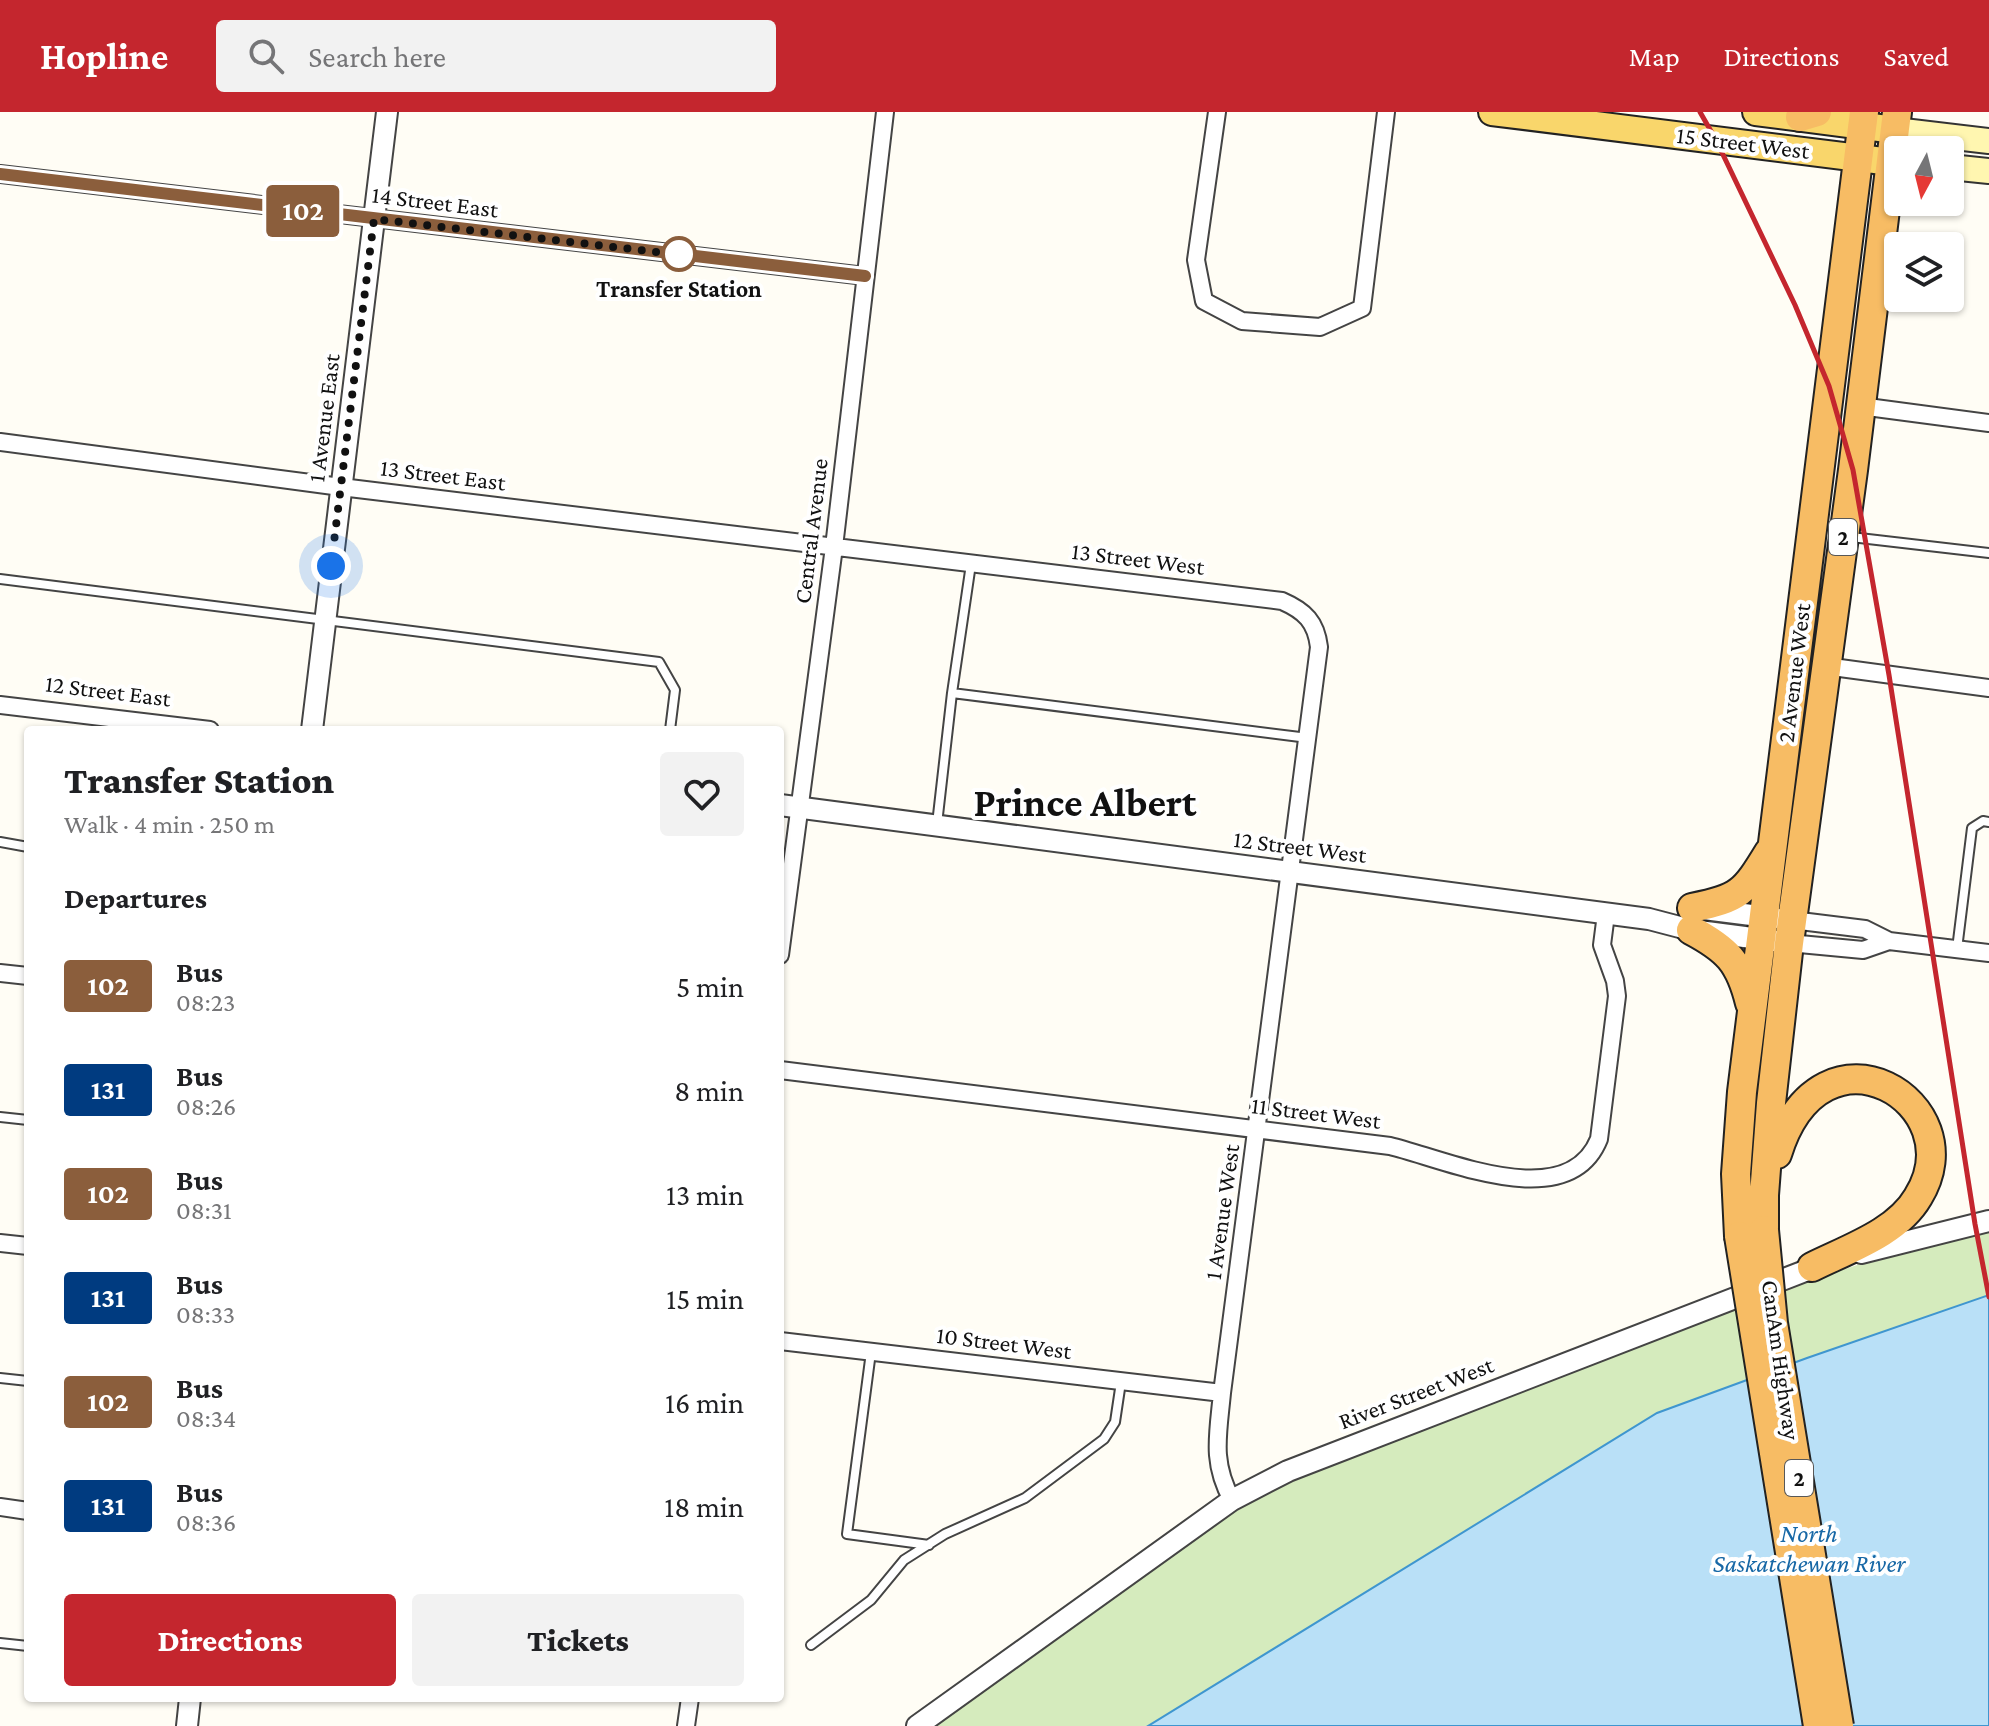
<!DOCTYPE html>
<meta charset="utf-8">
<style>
body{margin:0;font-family:"Crimson Pro",serif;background:#f2f2f2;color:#202124;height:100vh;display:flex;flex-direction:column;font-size:30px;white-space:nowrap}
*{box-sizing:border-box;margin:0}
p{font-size:26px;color:#757577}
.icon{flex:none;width:44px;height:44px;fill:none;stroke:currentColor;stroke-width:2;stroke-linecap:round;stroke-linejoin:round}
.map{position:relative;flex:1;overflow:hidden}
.side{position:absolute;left:24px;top:614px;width:760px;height:976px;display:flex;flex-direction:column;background:#fff;border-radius:8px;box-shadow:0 2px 6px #0004}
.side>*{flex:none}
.badge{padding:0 16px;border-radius:6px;font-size:28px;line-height:52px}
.needle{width:52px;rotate:187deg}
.fabs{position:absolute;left:1884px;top:24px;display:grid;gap:16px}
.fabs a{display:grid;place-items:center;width:80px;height:80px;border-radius:8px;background:#fff;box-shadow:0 2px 6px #0004;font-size:40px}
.you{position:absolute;width:40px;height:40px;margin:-20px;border:6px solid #fff;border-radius:50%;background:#1a73e8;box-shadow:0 0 0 12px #1a73e833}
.map>.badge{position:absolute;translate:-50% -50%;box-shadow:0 0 0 4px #fff}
h2{padding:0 40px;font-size:30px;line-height:72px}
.round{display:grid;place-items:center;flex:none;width:84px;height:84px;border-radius:8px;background:#f2f2f2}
.head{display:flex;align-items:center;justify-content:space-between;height:136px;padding:0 40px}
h1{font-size:38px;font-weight:800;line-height:60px}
.cta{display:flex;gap:16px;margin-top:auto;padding:16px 40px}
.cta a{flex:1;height:92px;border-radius:8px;background:#c4262e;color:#fff;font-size:32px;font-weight:800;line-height:92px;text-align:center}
.cta a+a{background:#f2f2f2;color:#202124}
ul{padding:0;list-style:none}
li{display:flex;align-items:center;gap:24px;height:104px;padding:0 40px}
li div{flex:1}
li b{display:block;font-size:30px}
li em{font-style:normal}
li .badge{min-width:88px;font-weight:700;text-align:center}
header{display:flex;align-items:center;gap:48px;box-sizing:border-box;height:112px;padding:0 40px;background:#c4262e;color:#fff}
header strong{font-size:38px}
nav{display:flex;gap:44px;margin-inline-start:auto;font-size:28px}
.search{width:560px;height:72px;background:#f2f2f2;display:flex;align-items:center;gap:20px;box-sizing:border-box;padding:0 28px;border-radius:8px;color:#757577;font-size:30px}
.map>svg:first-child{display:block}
.green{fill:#d5ebbd}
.water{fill:#b9e0f7;stroke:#3f96cf;stroke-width:2}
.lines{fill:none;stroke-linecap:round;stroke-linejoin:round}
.service-casing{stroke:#444;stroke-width:12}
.minor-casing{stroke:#444;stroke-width:20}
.tertiary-casing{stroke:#444;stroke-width:24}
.secondary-casing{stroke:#333;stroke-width:28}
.primary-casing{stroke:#222;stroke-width:30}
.trunk-casing{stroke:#222;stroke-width:32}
.service{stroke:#fff;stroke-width:8}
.minor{stroke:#fff;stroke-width:16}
.tertiary{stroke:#fff;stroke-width:20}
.secondary{stroke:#fff6b0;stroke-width:24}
.primary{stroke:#f9d66b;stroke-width:26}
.trunk{stroke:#f7bc64;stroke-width:28}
.rail{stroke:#c4262e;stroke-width:5}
.trunk-bridge-casing{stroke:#222;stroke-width:32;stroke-linecap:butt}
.trunk-bridge{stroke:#f7bc64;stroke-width:28}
.line-casing{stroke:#fff;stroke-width:18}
.line{stroke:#8b5e3c;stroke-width:12}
.walk{stroke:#111;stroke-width:8;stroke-dasharray:0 14.4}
.stop-dot{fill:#fff;stroke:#8b5e3c;stroke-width:4}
.labels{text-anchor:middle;stroke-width:8;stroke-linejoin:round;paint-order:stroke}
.shield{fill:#fff;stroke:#585858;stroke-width:2}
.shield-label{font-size:22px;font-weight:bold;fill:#111}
.street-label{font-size:24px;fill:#111;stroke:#fff}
.stop-label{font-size:24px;font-weight:bold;fill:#111;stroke:#fff}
.water-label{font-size:26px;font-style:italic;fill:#1768a6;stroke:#fff}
.town-label{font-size:40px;font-weight:bold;fill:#111;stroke:#fff}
</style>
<header>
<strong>Hopline</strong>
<div class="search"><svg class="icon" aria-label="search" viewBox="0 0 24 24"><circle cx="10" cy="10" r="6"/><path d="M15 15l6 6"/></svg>Search here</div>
<nav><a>Map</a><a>Directions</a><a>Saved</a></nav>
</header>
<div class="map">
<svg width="1989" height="1614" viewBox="0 0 1989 1614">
<rect width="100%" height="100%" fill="#fffdf5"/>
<path class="green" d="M1989 1110V1183L1807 1246 1657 1301 1148 1614H912L1219 1389 1744 1190Z"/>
<path class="water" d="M1989 1183V1614H1148L1657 1301 1807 1246Z"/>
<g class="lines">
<defs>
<path id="service" d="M1851 425 1989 441
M0 467 659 550 675 578 670 618
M952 581 1308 626
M937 712 952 581 971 452
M0 730 28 735
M1957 837 1972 716 1983 709 1989 710
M0 1005 28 1008
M871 1240 847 1422 929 1433
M0 1266 28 1269
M0 1531 28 1534
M811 1533 871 1488 904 1448 945 1422 1025 1386 1104 1327 1115 1310 1121 1270"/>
<path id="minor" d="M1217 0 1196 148 1204 189 1242 209 1320 215 1362 196 1386 0
M0 62 865 164
M1860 294 1989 311
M0 330 341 375 1282 489C1305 499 1316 510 1319 535L1222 1281C1218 1323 1211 1350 1232 1388
M1825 554 1989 576
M0 593 210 618
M1792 808 1865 817 1889 829 1989 841
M1789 831 1863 838 1889 829
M780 843 834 435 885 0
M0 861 28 864
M780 958 1390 1034C1445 1047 1568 1104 1599 1027L1617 884 1615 869 1602 833 1606 802
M0 1131 28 1134
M780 1229 1222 1281
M0 1395 28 1399
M686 1614 690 1586"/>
<path id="tertiary" d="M312 618 387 0
M780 693 1649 807 1691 818 1775 829
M1704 797 1775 806
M1861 1141 1989 1109
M187 1614 190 1586
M917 1614 1232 1388 1288 1359 1823 1152"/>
<path id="secondary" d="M1895 18 1989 29
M1950 55 1989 59"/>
<path id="primary" d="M1492 0 1891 50
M1756 0 1895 18"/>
<path id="trunk" d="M1800 5 1817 0
M1692 796C1740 786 1744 781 1769 740
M1691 818C1727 837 1740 850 1750 891
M1777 1042C1822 897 1976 992 1918 1085 1897 1121 1848 1137 1812 1155
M1764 1118V1083L1771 991 1789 831 1853 358 1897 0
M1739 1124 1736 1062 1742 980 1864 0"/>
</defs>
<use href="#service" class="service-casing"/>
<use href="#minor" class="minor-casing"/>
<use href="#tertiary" class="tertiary-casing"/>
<use href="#secondary" class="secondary-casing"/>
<use href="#primary" class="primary-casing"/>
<use href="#trunk" class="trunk-casing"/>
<use href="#service" class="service"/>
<use href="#minor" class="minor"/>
<use href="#tertiary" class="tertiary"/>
<use href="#secondary" class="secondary"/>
<use href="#primary" class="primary"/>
<use href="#trunk" class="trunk"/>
<path class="rail" d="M1700 0 1716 28 1795 193 1829 274 1853 358 1889 563 1975 1112 1989 1185"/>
<defs>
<path id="trunk-bridge" d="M1764 1118 1773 1211 1839 1614
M1739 1124 1818 1614"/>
</defs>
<use href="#trunk-bridge" class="trunk-bridge-casing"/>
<use href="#trunk-bridge" class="trunk-bridge"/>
</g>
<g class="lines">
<defs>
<path id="line" d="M0 62 865 164"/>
</defs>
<use href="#line" class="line-casing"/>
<use href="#line" class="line"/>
<path class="walk" d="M331 454 374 107 682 143 679 142"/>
</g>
<circle class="stop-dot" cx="679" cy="142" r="16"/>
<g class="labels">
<g class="shield">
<rect x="1829" y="407" width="28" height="36" rx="6"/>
<rect x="1785" y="1348" width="28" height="36" rx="6"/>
</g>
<g class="shield-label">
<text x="1843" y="433">2</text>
<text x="1799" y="1374">2</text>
</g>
<g class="street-label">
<text transform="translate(1743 31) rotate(7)" y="8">15 Street West</text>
<text transform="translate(435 90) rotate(7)" y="8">14 Street East</text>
<text transform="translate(324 306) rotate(-83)" y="8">1 Avenue East</text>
<text transform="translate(443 363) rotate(7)" y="8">13 Street East</text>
<text transform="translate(811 419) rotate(-83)" y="8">Central Avenue</text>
<text transform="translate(1138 447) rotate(7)" y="8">13 Street West</text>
<text transform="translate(1794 561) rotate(-83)" y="8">2 Avenue West</text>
<text transform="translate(108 579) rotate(7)" y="8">12 Street East</text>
<text transform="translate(1300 735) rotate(7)" y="8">12 Street West</text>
<text transform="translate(1316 1001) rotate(7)" y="8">11 Street West</text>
<text transform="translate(1222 1100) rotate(-82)" y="8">1 Avenue West</text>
<text transform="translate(1004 1231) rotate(7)" y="8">10 Street West</text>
<text transform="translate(1781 1248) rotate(82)" y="8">CanAm Highway</text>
<text transform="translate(1416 1281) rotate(-21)" y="8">River Street West</text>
</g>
<g class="stop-label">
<text x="679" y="185">Transfer Station</text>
</g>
<g class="water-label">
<text x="1809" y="1430">North<tspan x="1809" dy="30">Saskatchewan River</tspan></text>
</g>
<g class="town-label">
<text x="1085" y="704">Prince Albert</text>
</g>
</g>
</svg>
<div class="fabs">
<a><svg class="needle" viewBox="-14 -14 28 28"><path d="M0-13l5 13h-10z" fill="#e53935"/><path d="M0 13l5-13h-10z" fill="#757577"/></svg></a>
<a><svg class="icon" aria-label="layers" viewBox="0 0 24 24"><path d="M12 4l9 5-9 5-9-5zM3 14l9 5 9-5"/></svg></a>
</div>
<div class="you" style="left:331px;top:454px"></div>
<b class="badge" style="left:303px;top:99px;background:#8b5e3c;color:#fff">102</b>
<section class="side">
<div class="head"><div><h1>Transfer Station</h1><p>Walk · 4 min · 250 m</p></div><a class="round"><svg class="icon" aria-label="heart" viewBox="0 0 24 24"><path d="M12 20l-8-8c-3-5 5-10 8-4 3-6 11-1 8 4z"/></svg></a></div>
<h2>Departures</h2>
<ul>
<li><span class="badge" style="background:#8b5e3c;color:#fff">102</span><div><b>Bus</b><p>08:23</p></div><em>5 min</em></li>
<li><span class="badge" style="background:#003b80;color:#fff">131</span><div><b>Bus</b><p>08:26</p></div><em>8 min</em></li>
<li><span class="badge" style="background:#8b5e3c;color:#fff">102</span><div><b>Bus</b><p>08:31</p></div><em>13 min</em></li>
<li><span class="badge" style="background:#003b80;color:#fff">131</span><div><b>Bus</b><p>08:33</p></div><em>15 min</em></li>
<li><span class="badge" style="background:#8b5e3c;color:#fff">102</span><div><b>Bus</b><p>08:34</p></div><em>16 min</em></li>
<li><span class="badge" style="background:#003b80;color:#fff">131</span><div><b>Bus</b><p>08:36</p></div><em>18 min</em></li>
</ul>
<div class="cta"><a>Directions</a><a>Tickets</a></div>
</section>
</div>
